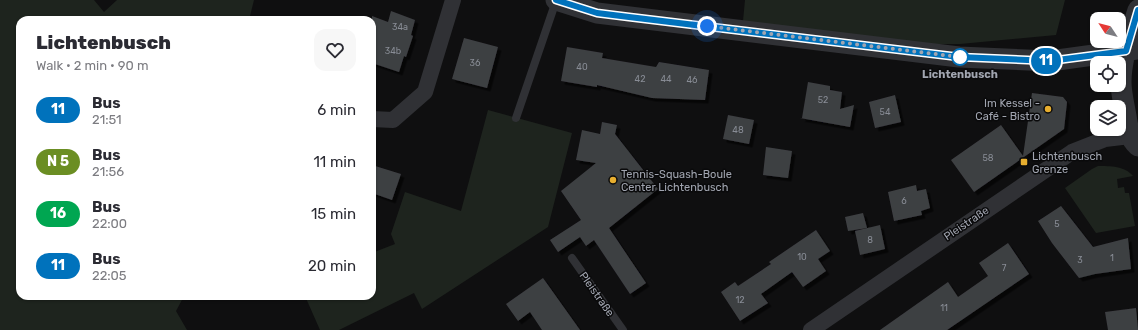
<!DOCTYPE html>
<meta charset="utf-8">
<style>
body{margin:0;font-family:Rubik,sans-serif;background:#f7f7f7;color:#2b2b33;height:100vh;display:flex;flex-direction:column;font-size:15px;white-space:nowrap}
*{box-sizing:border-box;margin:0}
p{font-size:13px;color:#7c7c81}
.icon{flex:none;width:22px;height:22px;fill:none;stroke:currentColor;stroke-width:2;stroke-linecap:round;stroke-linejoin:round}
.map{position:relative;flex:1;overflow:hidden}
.side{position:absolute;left:16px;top:16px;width:360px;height:284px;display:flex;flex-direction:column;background:#fff;border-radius:12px;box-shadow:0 1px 3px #0004}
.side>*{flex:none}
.badge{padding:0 8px;border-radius:13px;font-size:14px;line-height:26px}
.needle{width:26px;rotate:306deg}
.tools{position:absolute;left:1090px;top:12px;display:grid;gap:8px}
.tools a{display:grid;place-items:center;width:36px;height:36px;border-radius:8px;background:#fff;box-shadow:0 1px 3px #0004;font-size:20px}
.you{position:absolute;width:20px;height:20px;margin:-10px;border:3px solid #fff;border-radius:50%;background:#1a73e8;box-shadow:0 0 0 6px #1a73e833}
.map>.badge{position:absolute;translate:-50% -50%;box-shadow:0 0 0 2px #fff}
.round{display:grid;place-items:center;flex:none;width:42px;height:42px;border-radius:12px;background:#f7f7f7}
.head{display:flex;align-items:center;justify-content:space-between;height:68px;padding:0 20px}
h1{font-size:19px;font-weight:800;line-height:30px}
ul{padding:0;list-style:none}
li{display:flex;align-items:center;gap:12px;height:52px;padding:0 20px}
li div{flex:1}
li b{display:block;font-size:15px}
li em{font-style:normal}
li .badge{min-width:44px;font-weight:700;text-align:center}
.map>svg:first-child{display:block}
.green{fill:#1e241e}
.building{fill:#3e3f43;filter:url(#shadow)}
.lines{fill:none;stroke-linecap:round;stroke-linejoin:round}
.service{stroke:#303135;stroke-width:8}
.minor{stroke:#303135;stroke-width:16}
.tertiary{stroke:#303135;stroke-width:21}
.line-casing{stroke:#fff;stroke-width:9}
.line{stroke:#0072bc;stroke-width:6}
.walk{stroke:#a1a5b0;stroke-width:4;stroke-dasharray:0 7.2}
.stop-dot{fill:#fff;stroke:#0072bc;stroke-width:2}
.poi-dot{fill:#e7ae2f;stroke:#0a0a0b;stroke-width:1.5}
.labels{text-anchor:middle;stroke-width:3;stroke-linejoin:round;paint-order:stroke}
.number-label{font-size:9px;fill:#888c95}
.stop-label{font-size:11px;font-weight:bold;fill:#a1a5b0;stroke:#0a0a0b}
.poi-label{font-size:11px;fill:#a1a5b0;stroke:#0a0a0b;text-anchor:start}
.street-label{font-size:11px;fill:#a1a5b0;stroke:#0a0a0b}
</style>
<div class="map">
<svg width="1138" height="330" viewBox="0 0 1138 330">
<defs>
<filter id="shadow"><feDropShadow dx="3.5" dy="3.5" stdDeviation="0" flood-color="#0009"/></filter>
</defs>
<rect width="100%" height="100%" fill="#0f0f10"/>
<path class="green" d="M0 0H94L104 12 117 0H254L249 20H20V296H184L176 311 187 330H0Z
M745 0H1065L1056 35 960 44H907L743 21Z
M488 110 572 133 548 227 422 309 414 293 339 330H320L305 296H372V253L395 244 391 234 405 192 461 211Z
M1098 166C1110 166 1125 166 1133 176L1117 179 1118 188 1124 187 1125 193H1129L1135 226 1096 233 1065 188 1092 169Z"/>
<path class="building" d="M391 11 415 20 411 35 413 36 406 57 404 56 399 72 372 63V16L388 22Z
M464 38 498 47 487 88 452 79Z
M567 47 603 53 602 58 656 67 659 62 709 70 705 100 652 98 597 85V87L561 81Z
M808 82 830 86V90L842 92 840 109 854 105 850 127 800 118H802Z
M1032 93 1063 97 1067 102 1064 129 974 192 951 160 1001 125 1023 156Z
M895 95 901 122 875 128 869 102Z
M728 115 754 120 749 144 723 139Z
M602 122 617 125 615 134 658 189 609 228 646 283 630 294 594 240 586 246 580 237 558 252 550 240 581 220 561 191 596 163 576 160 582 130 600 134Z
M766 147 792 151 788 178 763 175Z
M372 165 401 174 392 200 372 193Z
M916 185 917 191 926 189 930 208 921 211 922 215 894 221 888 192Z
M1061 206 1093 247 1128 238 1131 269 1095 274 1079 278 1052 243 1038 221Z
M863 213 867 228 848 231 845 217Z
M880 225 885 249 860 255 855 231Z
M816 230 830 251 818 259 826 271 803 287 792 272 761 294 768 303 740 321 721 292 735 282 738 286 771 264 769 262Z
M1008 243 1029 274 947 330H880L948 282 958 297 988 276 979 263Z
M543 278 580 330H542L530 312 518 321 506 304Z
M1136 308 1138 330H1108L1105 312Z"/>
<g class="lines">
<path class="service" d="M516 118 556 1
M572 258 623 330"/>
<path class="minor" d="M372 119 393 120 425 92 453 0
M811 330 1072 152 1105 139 1130 136"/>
<path class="tertiary" d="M556 0 597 13 959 57 1050 61 1138 49
M1138 10C1131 33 1121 58 1121 82 1121 93 1124 104 1126 116 1128 127 1129 138 1138 146"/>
</g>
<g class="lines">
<defs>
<path id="line" d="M556 0 597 13 629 17 959 57 1050 61 1126 51 1138 10"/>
</defs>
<use href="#line" class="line-casing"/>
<use href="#line" class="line"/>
<path class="walk" d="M707 26 960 57"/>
</g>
<circle class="stop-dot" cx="960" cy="57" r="8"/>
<g class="poi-dot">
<circle cx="1048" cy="109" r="4"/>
<rect x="1020" y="158" width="8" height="8" rx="2"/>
<circle cx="613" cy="180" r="4"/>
</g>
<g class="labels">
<g class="number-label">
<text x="400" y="30">34a</text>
<text x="393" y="54">34b</text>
<text x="475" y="66">36</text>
<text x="582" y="70">40</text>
<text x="640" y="82">42</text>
<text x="666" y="82">44</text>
<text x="692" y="83">46</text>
<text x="823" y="103">52</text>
<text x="885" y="115">54</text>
<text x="738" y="133">48</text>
<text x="988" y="161">58</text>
<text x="904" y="204">6</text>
<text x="1057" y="227">5</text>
<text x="870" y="243">8</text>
<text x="802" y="260">10</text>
<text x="1112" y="261">1</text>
<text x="1080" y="263">3</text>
<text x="1004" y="271">7</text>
<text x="740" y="303">12</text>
<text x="944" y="311">11</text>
</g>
<g class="stop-label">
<text x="960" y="78">Lichtenbusch</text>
</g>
<g class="poi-label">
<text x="1040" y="107" text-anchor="end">Im Kessel -<tspan x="1040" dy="13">Café - Bistro</tspan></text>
<text x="1032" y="160">Lichtenbusch<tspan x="1032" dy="13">Grenze</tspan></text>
<text x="621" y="178">Tennis-Squash-Boule<tspan x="621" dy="13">Center Lichtenbusch</tspan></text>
</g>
<g class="street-label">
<text transform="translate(966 223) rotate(-34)" y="4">Pleistraße</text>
<text transform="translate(597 294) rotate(55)" y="4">Pleistraße</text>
</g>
</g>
</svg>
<div class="tools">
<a><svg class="needle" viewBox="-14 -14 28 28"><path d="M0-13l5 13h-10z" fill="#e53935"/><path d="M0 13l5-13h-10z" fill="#7c7c81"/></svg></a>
<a><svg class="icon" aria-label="locate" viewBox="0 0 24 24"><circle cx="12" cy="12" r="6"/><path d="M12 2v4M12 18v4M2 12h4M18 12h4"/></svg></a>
<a><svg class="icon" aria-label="layers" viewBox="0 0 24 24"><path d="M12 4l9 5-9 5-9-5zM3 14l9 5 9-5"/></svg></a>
</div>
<div class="you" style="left:707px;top:26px"></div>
<b class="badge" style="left:1046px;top:61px;background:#0072bc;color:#fff">11</b>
<section class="side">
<div class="head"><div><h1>Lichtenbusch</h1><p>Walk · 2 min · 90 m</p></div><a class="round"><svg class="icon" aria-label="heart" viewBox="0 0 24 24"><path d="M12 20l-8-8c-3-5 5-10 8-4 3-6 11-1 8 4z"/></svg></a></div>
<ul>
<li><span class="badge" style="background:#0072bc;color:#fff">11</span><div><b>Bus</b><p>21:51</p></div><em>6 min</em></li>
<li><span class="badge" style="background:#6b8e23;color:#fff">N 5</span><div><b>Bus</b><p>21:56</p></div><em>11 min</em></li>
<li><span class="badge" style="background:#00a651;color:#fff">16</span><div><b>Bus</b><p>22:00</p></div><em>15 min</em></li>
<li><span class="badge" style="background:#0072bc;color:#fff">11</span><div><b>Bus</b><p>22:05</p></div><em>20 min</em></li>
</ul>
</section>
</div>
